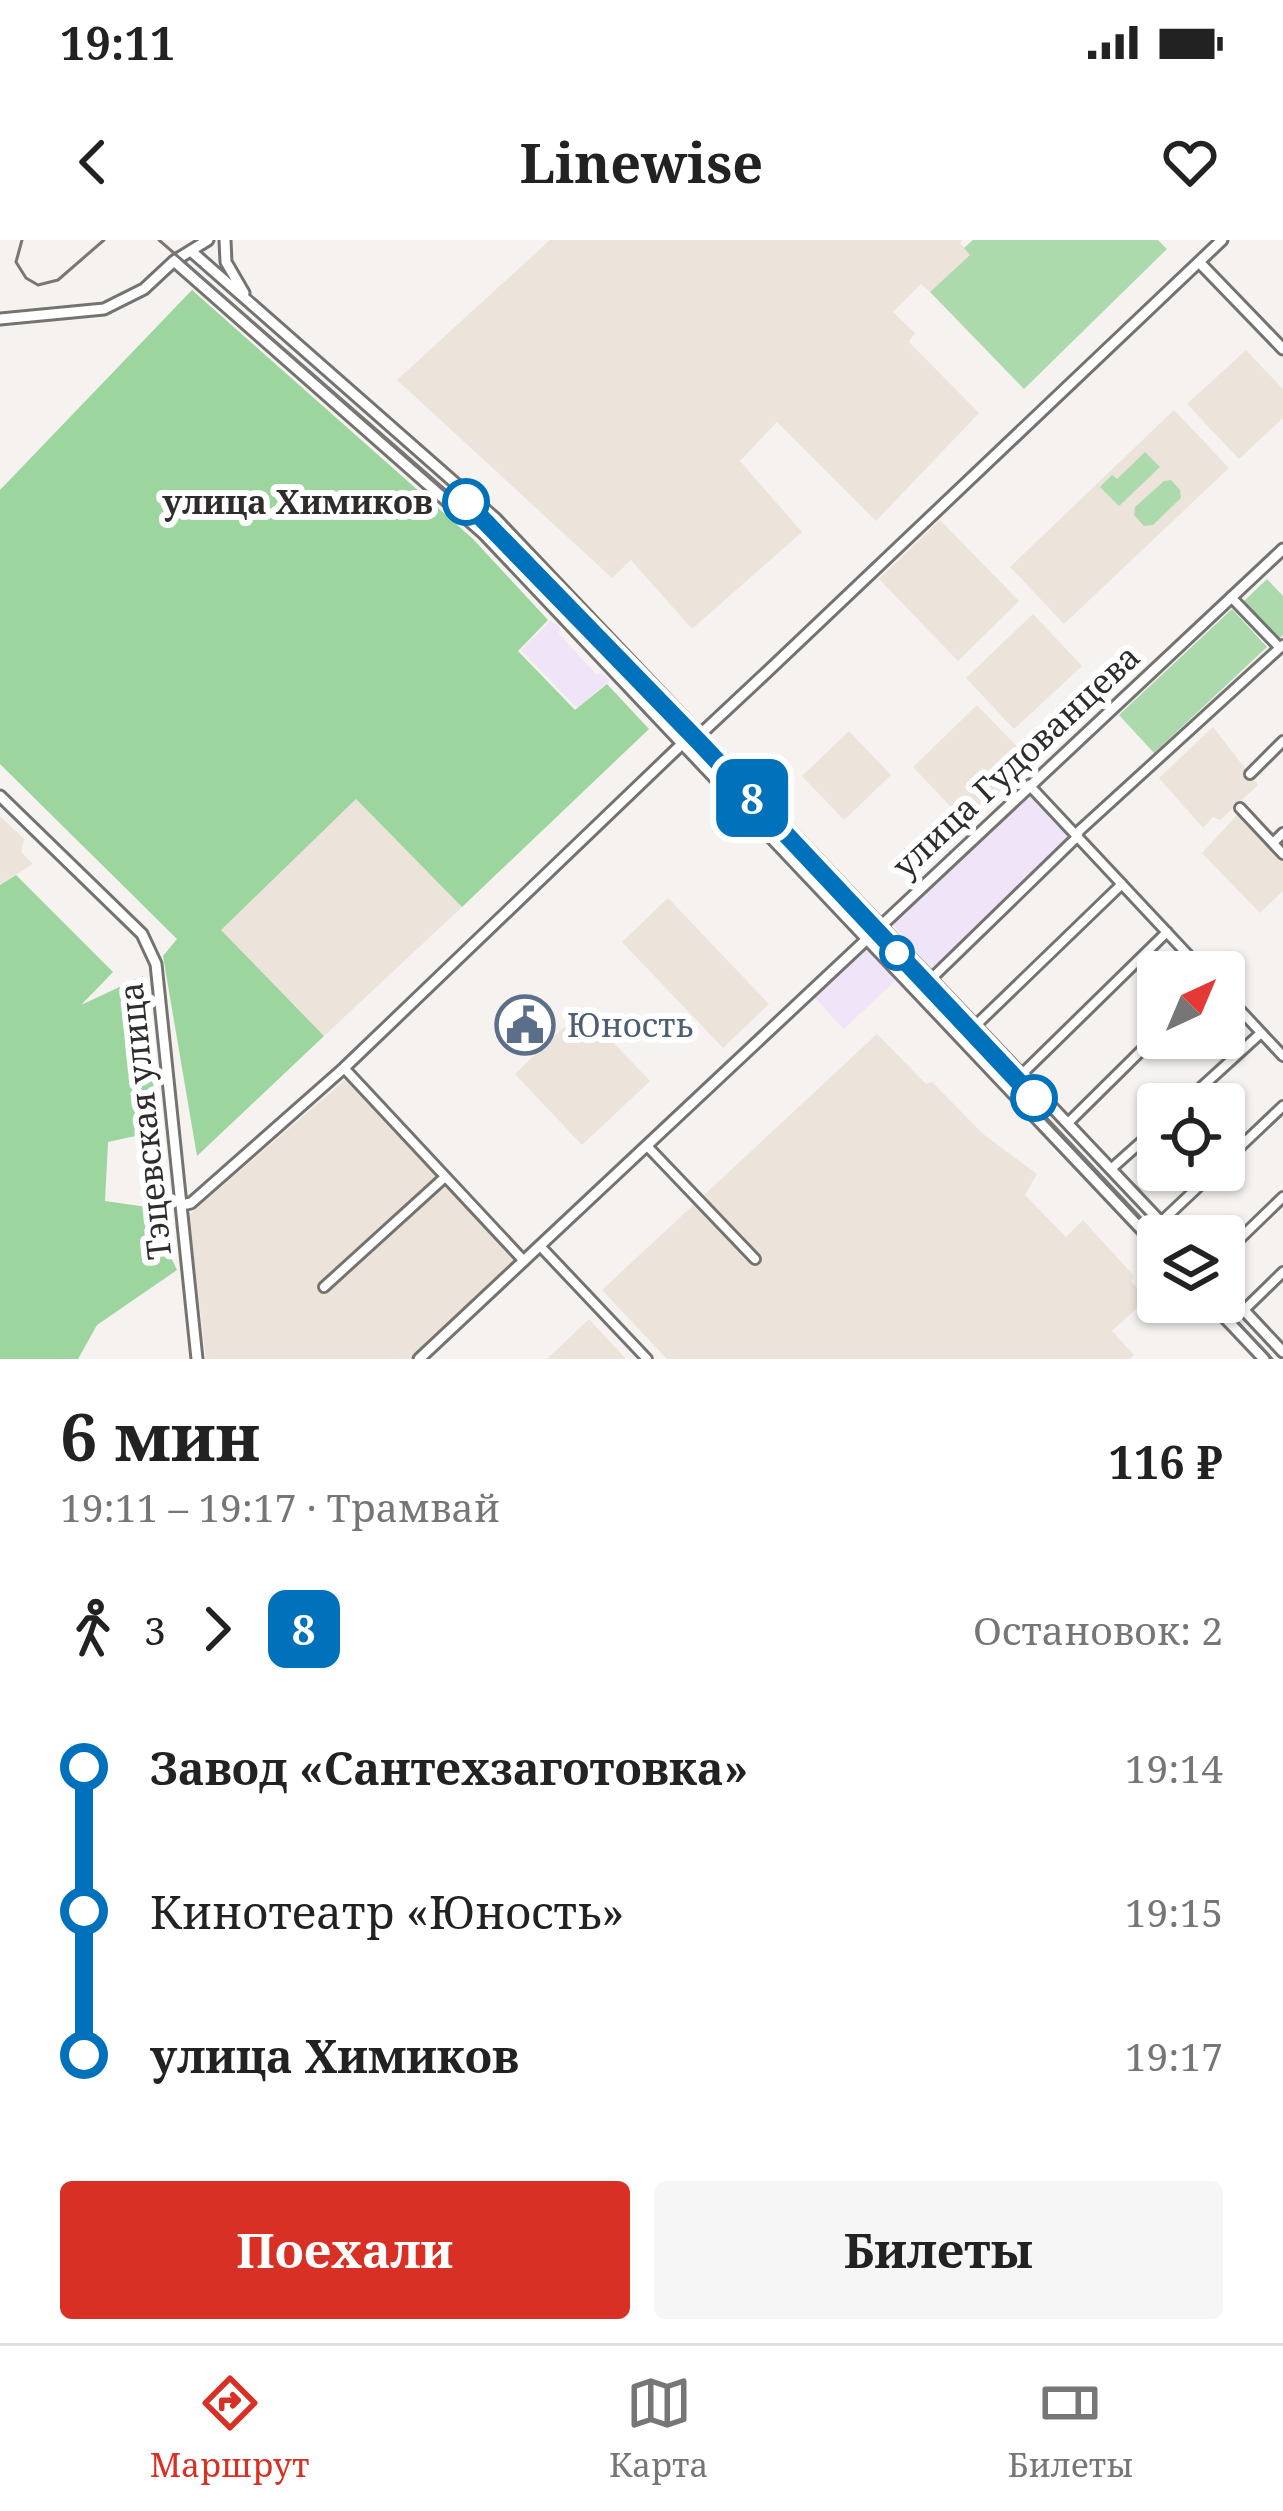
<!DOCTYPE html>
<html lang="ru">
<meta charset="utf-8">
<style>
body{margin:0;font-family:"Noto Serif",serif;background:#f6f6f6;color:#222;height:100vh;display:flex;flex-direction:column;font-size:45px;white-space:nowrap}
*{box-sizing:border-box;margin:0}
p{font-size:39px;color:#767676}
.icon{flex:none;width:66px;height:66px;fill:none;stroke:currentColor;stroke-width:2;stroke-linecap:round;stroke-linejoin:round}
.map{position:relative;height:1119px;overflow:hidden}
.sheet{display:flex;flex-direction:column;background:#fff;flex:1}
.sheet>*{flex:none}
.badge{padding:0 24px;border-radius:18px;font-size:42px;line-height:78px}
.needle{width:78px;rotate:44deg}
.controls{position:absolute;left:1137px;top:711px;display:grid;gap:24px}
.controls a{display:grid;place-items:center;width:108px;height:108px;border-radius:12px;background:#fff;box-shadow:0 3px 9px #0004;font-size:60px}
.map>.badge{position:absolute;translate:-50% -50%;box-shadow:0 0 0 6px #fff}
.legs{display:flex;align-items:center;gap:18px;height:132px;padding:0 60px;font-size:39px}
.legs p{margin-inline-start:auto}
.headline{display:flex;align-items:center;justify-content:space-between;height:204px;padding:0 60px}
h1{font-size:66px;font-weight:700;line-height:90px}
.primary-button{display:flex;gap:24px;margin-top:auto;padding:24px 60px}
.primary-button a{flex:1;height:138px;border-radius:12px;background:#d93025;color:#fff;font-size:48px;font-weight:700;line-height:138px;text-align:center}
.primary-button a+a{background:#f6f6f6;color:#222}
ul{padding:0 60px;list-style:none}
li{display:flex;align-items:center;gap:42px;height:144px;font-size:45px}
li i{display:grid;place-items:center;width:18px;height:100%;margin:0 15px;background:currentColor}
li i::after{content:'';width:30px;height:30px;margin:-15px;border:9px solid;border-radius:50%;background:#fff}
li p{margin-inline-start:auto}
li:first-child i{background:linear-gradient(#0000 50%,currentColor 0)}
li:last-child i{background:linear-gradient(currentColor 50%,#0000 0)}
.status{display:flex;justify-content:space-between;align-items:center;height:84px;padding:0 60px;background:#fff;direction:ltr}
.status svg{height:33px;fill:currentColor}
header{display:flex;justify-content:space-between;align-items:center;height:156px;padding:0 60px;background:#fff;font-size:54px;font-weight:700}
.menu{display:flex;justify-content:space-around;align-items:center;height:168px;border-top:3px solid #e0e0e0;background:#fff;font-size:33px;color:#767676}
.menu a{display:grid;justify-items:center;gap:6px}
.menu .current{color:#d93025}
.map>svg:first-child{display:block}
.commercial{fill:#efe4f8}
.built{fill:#ece4db}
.green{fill:#acdaad}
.forest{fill:#9cd59e}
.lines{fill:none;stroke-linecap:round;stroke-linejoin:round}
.street-casing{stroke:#757370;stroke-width:14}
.secondary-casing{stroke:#757370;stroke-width:15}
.street{stroke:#fff;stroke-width:8}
.secondary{stroke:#fff;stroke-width:9}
.tram{stroke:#797775;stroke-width:3}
.line-1-casing{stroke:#fff;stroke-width:27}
.line-1{stroke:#0072bc;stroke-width:18}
.stop-1-dot{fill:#fff;stroke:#0072bc;stroke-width:6}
.labels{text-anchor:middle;stroke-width:12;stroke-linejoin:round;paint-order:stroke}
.stop-label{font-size:33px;font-weight:bold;fill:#2e2d2c;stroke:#fff;text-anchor:end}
.street-label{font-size:33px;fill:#2e2d2c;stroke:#fff}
.service-label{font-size:33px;fill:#4e5e75;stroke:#fff;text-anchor:start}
</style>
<div class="status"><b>19:11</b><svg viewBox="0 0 49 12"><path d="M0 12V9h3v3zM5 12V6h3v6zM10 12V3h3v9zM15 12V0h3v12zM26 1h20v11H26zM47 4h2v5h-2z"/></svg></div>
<header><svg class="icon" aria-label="back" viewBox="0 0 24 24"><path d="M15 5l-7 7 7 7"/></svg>Linewise<svg class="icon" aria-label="heart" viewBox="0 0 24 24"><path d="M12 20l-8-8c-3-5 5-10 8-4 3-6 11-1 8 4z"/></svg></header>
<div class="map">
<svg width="1283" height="1119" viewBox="0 0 1283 1119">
<rect width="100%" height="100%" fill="#f5f2ef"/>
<path class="commercial" d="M550 381 560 386 559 394 596 434 603 433 609 441 577 468 521 410Z
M1032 552 1073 597 931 728 891 682Z
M867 707 897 739 844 789 814 757Z"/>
<path class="built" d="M550 0H962L960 3 971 15 930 52 921 44 893 72 915 93 909 102 979 173 876 281 777 182 740 221 802 292 692 389 631 320 612 338 397 140Z
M1246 110 1283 149V178L1239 219 1187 164Z
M1174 170 1229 228 1064 384 1010 327Z
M940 280 1019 361 958 421 879 339Z
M1033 374 1082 426 1014 489 966 438Z
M977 465 1033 523 968 585 913 527Z
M1213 487 1258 545 1220 580 1213 577 1203 588 1159 538Z
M849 491 891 535 844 580 802 536Z
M356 559 462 667 324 796 220 690Z
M1239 573 1283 621V651L1260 673 1202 613Z
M0 576 24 599 21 612 33 624 0 644Z
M668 658 769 764 723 808 622 702Z
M582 770 650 841 582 905 515 834Z
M877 794 926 844 932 842 983 894 1037 934 1025 955 1066 997 1083 980 1134 1036 1131 1041 1147 1059 1112 1091 1134 1115 1130 1119H667L602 1050Z
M346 839 517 1023 412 1119H206L189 975Z
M589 1079 626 1119H547Z"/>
<path class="green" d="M973 0H1158L1167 9 1024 149 930 52 970 15 964 8Z
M1145 212 1160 227 1119 266 1100 247 1112 235 1117 239Z
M1171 240 1180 250 1181 258 1153 285 1144 286 1134 275 1135 267 1164 241Z
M1267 339 1283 356V395L1279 399 1244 361Z
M1232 369 1267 407 1154 513 1119 475Z"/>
<path class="forest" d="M192 50 473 299 548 380 518 411 575 470 607 444 649 489 462 667 356 559 221 690 324 796 197 916 163 716 177 699 0 524V250Z
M16 635 113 732 81 765 143 736 158 891 108 902 105 961 147 967 177 1030 97 1085 78 1119H0V645Z"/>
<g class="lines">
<defs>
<path id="street" d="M1231 357 1280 408
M1250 534 1283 501
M1029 545 1204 732
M1240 568 1283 614
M1273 603 1283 593
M932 738 1077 597 1079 591 1283 405
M1224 753 1283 816
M976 785 1122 644
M344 828 524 1021
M1022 834 1167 692
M1183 864 1261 793
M1068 883 1158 794
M648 907 755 1019
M1224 922 1283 866
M1111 929 1158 887
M1161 982 1216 930
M540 1006 647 1119
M1224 1014 1283 957
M324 1047 445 937
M1244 1070 1283 1032"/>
<path id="secondary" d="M225 0 226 22 244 53
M191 11 496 279 1174 996
M174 21 483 293 1158 1007
M1199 22 1283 109
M0 79 104 69 144 49 174 21 208 0
M0 556 142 694 156 724 197 1119
M182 965 191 963 344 828 683 503 706 489 768 431 1222 0
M1224 1049 1283 1112
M1210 1062 1264 1119
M419 1119 1283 309"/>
</defs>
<use href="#street" class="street-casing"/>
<use href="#secondary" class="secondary-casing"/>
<use href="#street" class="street"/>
<use href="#secondary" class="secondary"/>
<path class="tram" d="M22 0 16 22 26 38 38 45 58 40 104 0
M159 0 488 287 1158 996
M1219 1062 1272 1119"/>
</g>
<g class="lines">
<defs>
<path id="line-1" d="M466 262 701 504 1034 858"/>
</defs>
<use href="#line-1" class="line-1-casing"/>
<use href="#line-1" class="line-1"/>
</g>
<defs>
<symbol id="civic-ring" viewBox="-11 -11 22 22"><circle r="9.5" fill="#fff" stroke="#5c6f8a" stroke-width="1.5"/><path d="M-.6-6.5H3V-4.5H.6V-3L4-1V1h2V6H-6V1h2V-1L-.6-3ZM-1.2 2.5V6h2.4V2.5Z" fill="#5c6f8a"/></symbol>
</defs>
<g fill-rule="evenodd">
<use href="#civic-ring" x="492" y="752" width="66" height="66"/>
</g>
<g class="stop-1-dot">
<circle cx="466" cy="262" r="21"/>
<circle cx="897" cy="713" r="15"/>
<circle cx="1034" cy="858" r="21"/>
</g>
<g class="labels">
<g class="stop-label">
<text x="433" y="274">улица Химиков</text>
</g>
<g class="street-label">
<text transform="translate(1016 521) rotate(-43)" y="12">улица Гудованцева</text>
<text transform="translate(145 881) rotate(-96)" y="12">Тэцевская улица</text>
</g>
<g class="service-label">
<text x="567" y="797">Юность</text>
</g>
</g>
</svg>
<div class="controls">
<a><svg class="needle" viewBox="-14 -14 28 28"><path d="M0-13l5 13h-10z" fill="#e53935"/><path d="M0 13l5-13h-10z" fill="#767676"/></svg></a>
<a><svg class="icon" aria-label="locate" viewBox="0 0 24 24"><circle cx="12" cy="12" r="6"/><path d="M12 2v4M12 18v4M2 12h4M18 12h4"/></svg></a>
<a><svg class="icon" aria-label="layers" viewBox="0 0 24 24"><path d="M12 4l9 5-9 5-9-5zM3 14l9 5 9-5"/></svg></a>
</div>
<b class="badge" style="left:752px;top:558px;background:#0072bc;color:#fff">8</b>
</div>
<section class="sheet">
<div class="headline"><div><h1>6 мин</h1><p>19:11 – 19:17 · Трамвай</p></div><b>116 ₽</b></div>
<div class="legs"><svg class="icon" aria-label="walk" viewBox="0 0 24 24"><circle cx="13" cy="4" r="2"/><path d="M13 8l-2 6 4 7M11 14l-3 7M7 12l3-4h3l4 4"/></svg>3<svg class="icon" aria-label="forward" viewBox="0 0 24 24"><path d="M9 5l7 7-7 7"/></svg><b class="badge" style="background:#0072bc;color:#fff">8</b><p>Остановок: 2</p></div>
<ul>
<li><i style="color:#0072bc"></i><b>Завод «Сантехзаготовка»</b><p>19:14</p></li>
<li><i style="color:#0072bc"></i><span>Кинотеатр «Юность»</span><p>19:15</p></li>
<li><i style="color:#0072bc"></i><b>улица Химиков</b><p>19:17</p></li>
</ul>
<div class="primary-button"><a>Поехали</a><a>Билеты</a></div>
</section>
<nav class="menu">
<a class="current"><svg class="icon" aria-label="directions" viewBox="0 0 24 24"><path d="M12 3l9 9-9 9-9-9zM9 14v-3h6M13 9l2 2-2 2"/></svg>Маршрут</a>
<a><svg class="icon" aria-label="map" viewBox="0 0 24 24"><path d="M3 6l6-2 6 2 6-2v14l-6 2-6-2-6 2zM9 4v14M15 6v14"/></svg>Карта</a>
<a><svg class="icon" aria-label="tickets" viewBox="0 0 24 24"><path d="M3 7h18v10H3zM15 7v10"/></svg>Билеты</a>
</nav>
